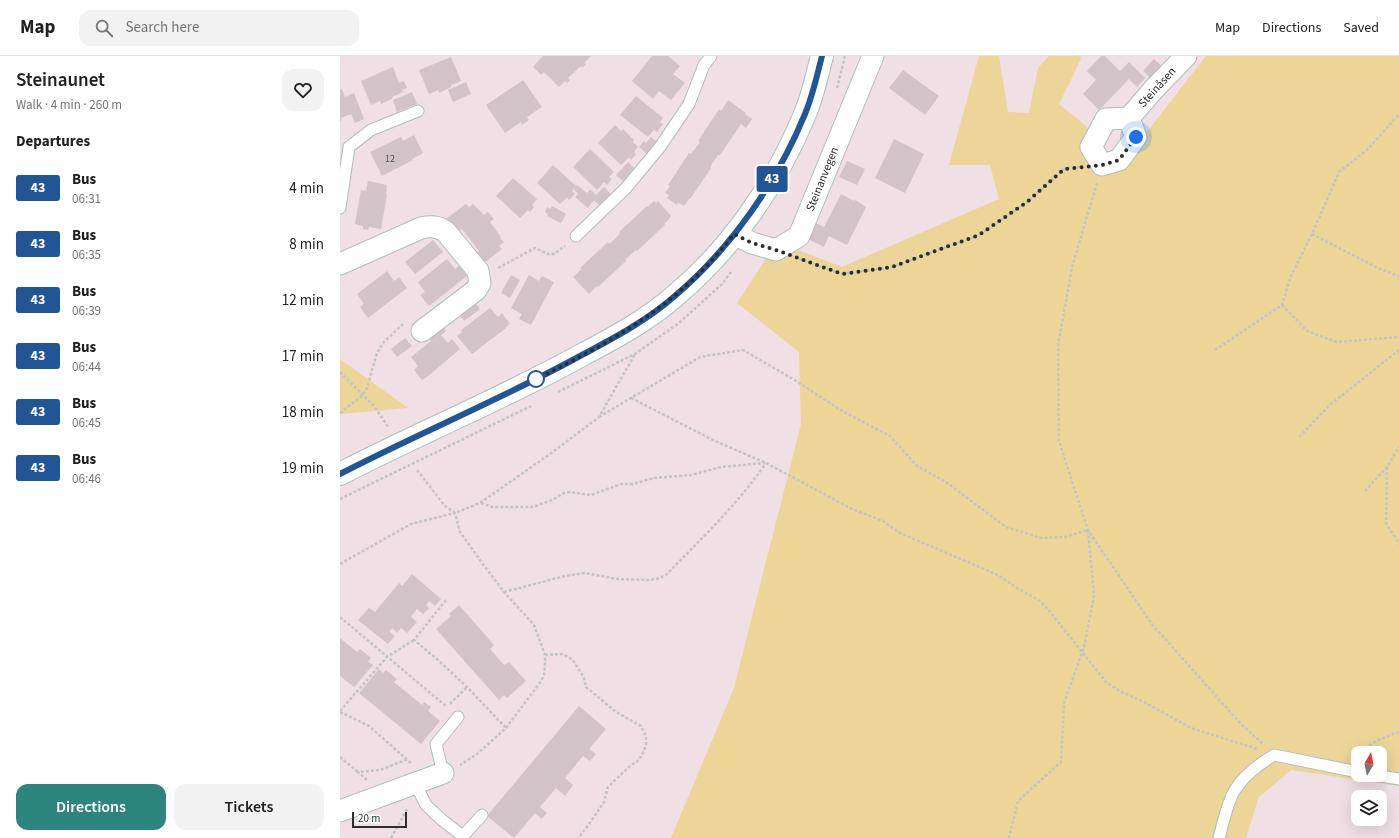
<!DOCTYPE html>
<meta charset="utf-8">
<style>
body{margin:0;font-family:"Source Sans 3",sans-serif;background:#f2f2f2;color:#202124;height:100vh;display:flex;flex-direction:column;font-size:15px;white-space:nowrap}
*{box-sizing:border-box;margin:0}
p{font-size:13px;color:#757577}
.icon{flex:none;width:22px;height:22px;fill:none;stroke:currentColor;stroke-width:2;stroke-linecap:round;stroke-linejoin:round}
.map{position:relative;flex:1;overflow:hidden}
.side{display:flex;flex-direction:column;background:#fff;width:340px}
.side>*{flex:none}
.badge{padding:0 8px;border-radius:3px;font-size:14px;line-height:26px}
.needle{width:26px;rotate:10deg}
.tools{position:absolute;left:1011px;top:690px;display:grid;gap:8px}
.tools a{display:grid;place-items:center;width:36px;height:36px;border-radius:8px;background:#fff;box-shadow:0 4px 16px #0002;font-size:20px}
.scale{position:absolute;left:12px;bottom:10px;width:55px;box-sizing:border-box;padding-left:4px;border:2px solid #2d2d2d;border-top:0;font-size:11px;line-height:14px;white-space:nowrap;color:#2d2d2d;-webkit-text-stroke:3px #fff;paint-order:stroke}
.you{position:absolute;width:20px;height:20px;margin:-10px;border:3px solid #fff;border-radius:50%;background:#1a73e8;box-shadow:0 0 0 6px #1a73e833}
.map>.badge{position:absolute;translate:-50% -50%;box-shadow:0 0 0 2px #fff}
h2{padding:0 16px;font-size:15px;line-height:36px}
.round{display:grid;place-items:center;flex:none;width:42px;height:42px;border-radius:12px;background:#f2f2f2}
.overview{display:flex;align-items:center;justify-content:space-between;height:68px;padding:0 16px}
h1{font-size:19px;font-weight:600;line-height:30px}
.cta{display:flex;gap:8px;margin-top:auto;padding:8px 16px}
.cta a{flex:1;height:46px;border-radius:12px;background:#2d857e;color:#fff;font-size:16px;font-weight:600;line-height:46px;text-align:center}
.cta a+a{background:#f2f2f2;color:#202124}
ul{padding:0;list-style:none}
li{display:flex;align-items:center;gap:12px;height:56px;padding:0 16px}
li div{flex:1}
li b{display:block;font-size:15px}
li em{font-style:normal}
li .badge{min-width:44px;font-weight:700;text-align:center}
header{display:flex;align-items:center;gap:24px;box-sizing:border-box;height:56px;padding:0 20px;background:#fff;border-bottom:1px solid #e0e0e0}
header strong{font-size:19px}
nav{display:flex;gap:22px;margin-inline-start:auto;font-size:14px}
.search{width:280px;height:36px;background:#f2f2f2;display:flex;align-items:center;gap:10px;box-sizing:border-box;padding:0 14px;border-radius:12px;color:#757577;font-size:15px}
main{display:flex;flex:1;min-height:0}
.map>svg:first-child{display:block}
.green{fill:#ebd597;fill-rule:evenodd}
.building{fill:#d2c3c8}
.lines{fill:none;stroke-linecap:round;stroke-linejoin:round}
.lane-casing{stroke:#afbebd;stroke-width:13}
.street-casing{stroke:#afbebd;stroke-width:23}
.secondary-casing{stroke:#afbebd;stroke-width:24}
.path{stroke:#c4c4c4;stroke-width:2.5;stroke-dasharray:3 2;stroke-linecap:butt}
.lane{stroke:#fff;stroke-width:11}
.street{stroke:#fff;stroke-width:21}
.secondary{stroke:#fff;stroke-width:22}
.line-casing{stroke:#fff;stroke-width:9}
.line{stroke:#225595;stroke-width:6}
.walk{stroke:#2d2d2d;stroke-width:4;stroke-dasharray:0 7.2}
.stop-dot{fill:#fff;stroke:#225595;stroke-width:2}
.labels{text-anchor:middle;stroke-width:4;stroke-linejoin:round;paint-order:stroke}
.number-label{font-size:10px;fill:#565254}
.street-label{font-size:12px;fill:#2d2d2d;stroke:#fff}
</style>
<header>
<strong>Map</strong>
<div class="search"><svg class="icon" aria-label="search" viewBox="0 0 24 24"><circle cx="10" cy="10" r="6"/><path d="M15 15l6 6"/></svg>Search here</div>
<nav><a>Map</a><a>Directions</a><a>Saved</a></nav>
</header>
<main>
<section class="side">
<div class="overview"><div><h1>Steinaunet</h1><p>Walk · 4 min · 260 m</p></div><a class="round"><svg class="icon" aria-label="heart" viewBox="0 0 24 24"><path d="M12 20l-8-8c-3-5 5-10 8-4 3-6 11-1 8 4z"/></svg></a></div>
<h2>Departures</h2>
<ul>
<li><span class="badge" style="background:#225595;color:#fff">43</span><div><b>Bus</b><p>06:31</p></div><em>4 min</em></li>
<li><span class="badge" style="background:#225595;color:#fff">43</span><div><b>Bus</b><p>06:35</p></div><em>8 min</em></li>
<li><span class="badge" style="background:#225595;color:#fff">43</span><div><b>Bus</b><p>06:39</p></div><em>12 min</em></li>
<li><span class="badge" style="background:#225595;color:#fff">43</span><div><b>Bus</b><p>06:44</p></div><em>17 min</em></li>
<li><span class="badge" style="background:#225595;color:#fff">43</span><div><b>Bus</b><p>06:45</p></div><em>18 min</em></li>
<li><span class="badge" style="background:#225595;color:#fff">43</span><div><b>Bus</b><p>06:46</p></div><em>19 min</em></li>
</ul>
<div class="cta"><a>Directions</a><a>Tickets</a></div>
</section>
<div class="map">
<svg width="1059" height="782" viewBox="0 0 1059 782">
<rect width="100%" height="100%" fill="#f0dfe5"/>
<path class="green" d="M639 0H659L668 56 689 57 698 12 709 0H740L741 3 719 48 746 70 779 112 866 0H1059V730L951 714 919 741 906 782H331L394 632 461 368 459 296 397 247 437 186 502 211 659 143 650 109H609ZM1018 697H1040V719H1018Z
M0 303 68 352 0 358Z"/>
<path class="building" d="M203 0H251L244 7 246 8 242 12 241 10 228 22 230 24 227 27 225 25 219 31 204 16 201 19 193 11Z
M312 0H328L340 10 333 18 345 27 331 44 319 35 313 43 292 25Z
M761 0H765L780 15 789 6 805 22 797 31 789 23 759 54 743 38 756 24 747 15Z
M111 1 121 25 111 29V31L99 37 98 34 89 38 79 14Z
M814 3 825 13 814 25 803 15Z
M53 11 59 27 64 25 67 32 62 34 63 36 52 41 53 42 41 48 40 45 31 49 21 25Z
M563 14 599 40 585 59 549 32Z
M183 24 202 51 187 61 189 64 182 69 181 66 165 77 146 49Z
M126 26 131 38 113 46 108 34Z
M2 33 5 41 14 37 24 63 15 67 11 58 1 62 2 64 0 65V34Z
M72 36 77 48 57 56 53 44Z
M296 40 323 62 320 66 323 68 317 76 314 74 308 81 280 59Z
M388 44 406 57 405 58 412 63 406 72 401 68 380 99H378L370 111 371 112 350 143H349L344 150 338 146 337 149 327 142 329 139 325 137 330 130 328 129 349 97 351 98 360 86 358 85 379 53 381 55Z
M275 69 281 75 283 73 294 84 293 86 298 91 294 96 296 98 291 104 289 101 281 109 258 87Z
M74 79 83 97 72 103 73 104 42 120 30 96 61 81 63 85Z
M311 81 319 87 308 99 299 91 304 85 306 87Z
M554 83 584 98 565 137 535 122Z
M250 93 274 116 269 121 272 123 267 129 264 126 257 134 233 111Z
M507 105 525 113 517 129 499 121Z
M288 106 295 113 283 125 276 119Z
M213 109 236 130 237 129 247 137 250 133 256 139 264 131 271 138 259 149 254 144 248 152 235 141 238 138 234 133 232 135 235 138 229 144 227 141 220 148 197 127Z
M173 122 197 143 192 149 194 151 190 156 188 154 180 162 156 140Z
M28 125 47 129 46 139H47L41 173 29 171 28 174 23 173V170L15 168 21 134 26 135Z
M501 138 514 145V143L526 151 507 189 489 180 484 191 468 183 476 167 484 171Z
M314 145 316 147 318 145 331 160 330 162 324 168 325 169 297 195 296 194 290 199 285 204 286 205 258 231 257 230 249 238 233 221 242 213 240 212 268 186 269 188 275 183 280 177 279 176 307 150 308 151Z
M126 148 129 151 133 148 144 159 148 156 154 163 150 166 161 181 160 182 164 186 159 190 162 193 143 208 135 198 139 195 122 173 117 177 107 162Z
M212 150 226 158 221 167 207 160 208 158 205 156 207 151 210 153Z
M93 184 103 196 75 218 65 206Z
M107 203 115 213 119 210 127 220 89 250 80 239 85 236 78 226Z
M47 215 54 225 59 221 67 232 28 262 20 251 24 248 17 238Z
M171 219 180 224 170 242 161 237Z
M189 219 199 225 202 220 214 226 191 269 179 263 182 258 171 252Z
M134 245 140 253 124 265 118 257Z
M150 252 158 261 162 257 170 268 166 271V272L132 298 117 280 122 276 121 274Z
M100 267 106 275 101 279 108 287 112 283 120 293 87 321 82 324 74 314 78 310 71 301 91 285 86 278Z
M65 282 72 290 57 301 51 293Z
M72 518 101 543 95 550 89 545 86 549 89 552 83 558 77 553 71 561 77 566 67 577 61 572 57 577 52 572 49 575 55 580 48 588 18 564 29 552 35 556 59 527 62 530Z
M119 549 154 589 150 593 164 609 169 606 186 625 167 642 164 639 159 644 96 573 111 560 109 558Z
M0 582 17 596 20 593 31 602 28 606 33 609 14 631 0 620Z
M39 613 43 617 46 614 57 623 54 626 82 649 84 646 91 651 88 655 100 665 81 688 19 637Z
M239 650 266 673 249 693 256 698 250 705 243 700 225 722 233 729 225 740 216 732 200 751 207 757 202 763 195 757 174 782 147 760Z"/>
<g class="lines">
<defs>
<path id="lane" d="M0 152 9 91 31 74 78 55
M236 180 286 132 320 91 349 48 364 9 371 0
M103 717 96 688 118 661
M1035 719 1059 723
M75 727 86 749 102 764 123 780 142 759
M879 782C883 768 887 746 895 734 904 719 919 708 934 699L1018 716"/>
<path id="street" d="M789 62 796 81 779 104 762 109 751 91 766 63 789 62 814 33 846 0
M394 178 412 187 436 194 459 180 533 0
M0 208 81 172C91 170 98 170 106 176L138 215 140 227 136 234 82 275
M0 755 103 717"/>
<path id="secondary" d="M0 418C79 377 162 343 240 300 274 282 308 264 336 239 393 191 437 126 465 58 473 39 477 19 482 0"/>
</defs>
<use href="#lane" class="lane-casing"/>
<use href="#street" class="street-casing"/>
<use href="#secondary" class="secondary-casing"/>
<path class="path" d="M497 32 505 0
M757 127 732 211 718 290 719 385 748 474 811 567 901 668 924 689
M972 178 1038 212 1059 220
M459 203 502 218 552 211 639 179 687 146 724 113 740 111
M158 212 195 192 208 198H214L225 190
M942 249 967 275 997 286 1059 281
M875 294 942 249 951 220 972 178 999 116 1028 93 1059 58
M0 316 34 350 49 372
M218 336 295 298 339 267 382 228 391 216
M291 342 373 384 426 407 512 453 543 465 560 477 658 519 677 532 700 545 707 552 766 626 781 636 804 646 851 672 917 693
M0 357 23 339 27 332 37 297 44 286 64 267
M259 361 360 301 403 294 453 323 504 356 550 380 577 410 606 426 666 471 701 482 725 481 748 474 754 540 744 591 724 647 721 706 678 745 669 782
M959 381 991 348 1059 294
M1047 411 1046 467 1059 488
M77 414 104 449 115 457 140 447 210 398 259 361 295 298
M1025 435 1047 411 1059 391
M0 443 191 350
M141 447 152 451H193L212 444 224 437 230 436 251 439 281 428H292L314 422 351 419 381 411 425 407
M0 508 71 468 115 457 120 476 145 511 164 536 194 569 205 599V610L204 620 199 628 166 672 137 698 120 709
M164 536 225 520 245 517 277 523 309 524 317 523 326 519C361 483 398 448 426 407
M106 544 74 584 98 604 127 631 166 672
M0 561 107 651
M205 599 223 598 233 604 244 622 246 631 276 656 301 670 306 680V688L304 695 299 704 291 709 268 731 264 746 247 771 238 782
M110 648 127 631
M0 655 47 601 74 584
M0 656 29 670 72 708
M1012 700 1038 684 1059 676
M0 701 18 716
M27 724 18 716 40 714 68 703
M51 782 67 753"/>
<use href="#lane" class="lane"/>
<use href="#street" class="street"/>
<use href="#secondary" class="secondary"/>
</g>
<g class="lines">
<defs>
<path id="line" d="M0 418C79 377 162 343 240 300 274 282 308 264 336 239 392 191 437 126 465 58 473 39 477 19 482 0"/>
</defs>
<use href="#line" class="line-casing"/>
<use href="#line" class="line"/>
<path class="walk" d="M196 323 192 325C270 287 340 249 394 178L412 187 436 194 502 218 552 211 639 179 687 146 724 113 762 109 779 104 796 81"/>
</g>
<circle class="stop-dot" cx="196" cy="323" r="8"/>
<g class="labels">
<g class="number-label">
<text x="50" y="106">12</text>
</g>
<g class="street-label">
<text transform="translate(817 31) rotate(-48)" y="4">Steinåsen</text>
<text transform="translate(482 123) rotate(-68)" y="4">Steinanvegen</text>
</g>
</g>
</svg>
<div class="tools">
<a><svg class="needle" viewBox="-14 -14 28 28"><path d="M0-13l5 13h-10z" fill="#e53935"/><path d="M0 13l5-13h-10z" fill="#757577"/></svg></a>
<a><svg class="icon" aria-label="layers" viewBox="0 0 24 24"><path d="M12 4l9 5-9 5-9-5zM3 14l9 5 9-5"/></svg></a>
</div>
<div class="scale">20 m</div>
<div class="you" style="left:796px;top:81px"></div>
<b class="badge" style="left:432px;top:123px;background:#225595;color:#fff">43</b>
</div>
</main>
